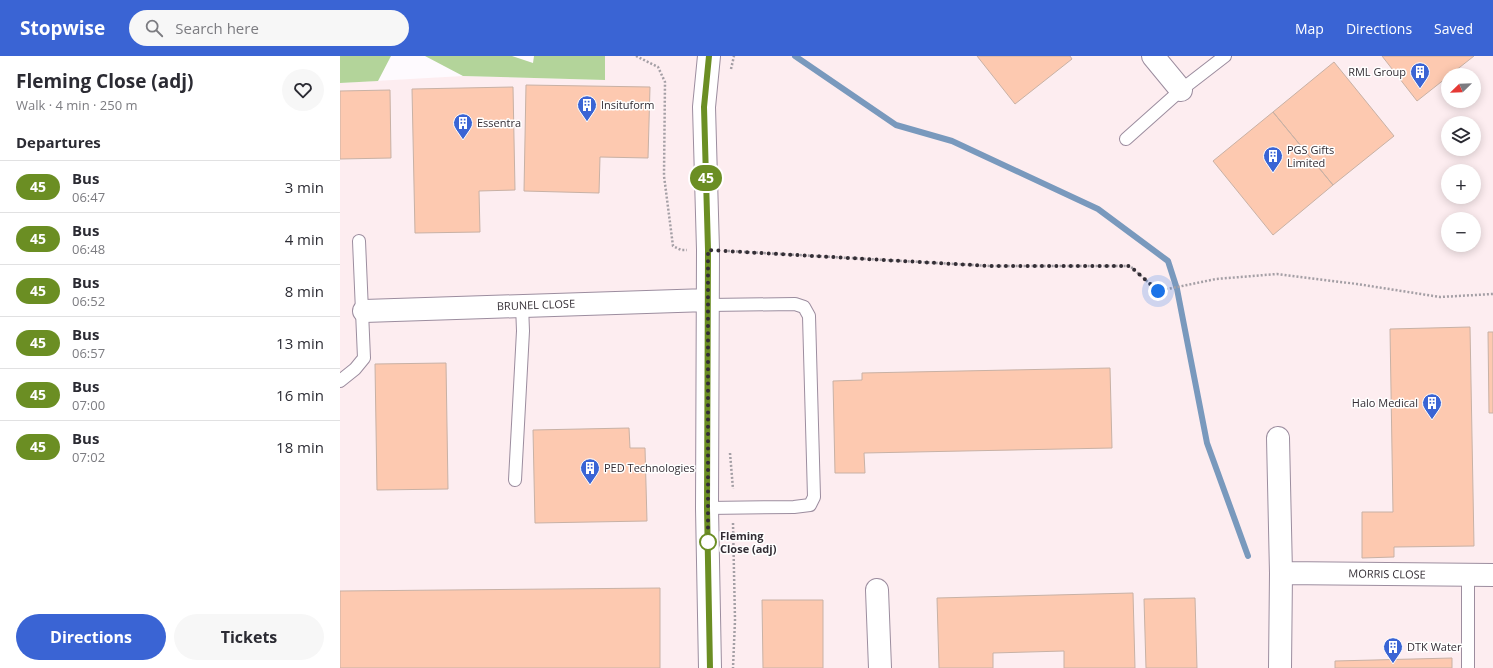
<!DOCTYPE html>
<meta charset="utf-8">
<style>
body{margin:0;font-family:"Open Sans",sans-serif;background:#f7f7f7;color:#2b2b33;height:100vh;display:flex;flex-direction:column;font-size:15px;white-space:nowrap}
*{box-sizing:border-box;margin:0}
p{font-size:13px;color:#7c7c81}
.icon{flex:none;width:22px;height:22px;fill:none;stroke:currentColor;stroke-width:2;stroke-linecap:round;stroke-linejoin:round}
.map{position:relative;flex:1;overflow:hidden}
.details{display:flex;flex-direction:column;background:#fff;width:340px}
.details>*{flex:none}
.badge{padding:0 8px;border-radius:13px;font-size:14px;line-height:26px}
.needle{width:26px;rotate:247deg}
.buttons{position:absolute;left:1101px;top:12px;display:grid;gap:8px}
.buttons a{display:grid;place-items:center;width:40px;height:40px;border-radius:50%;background:#fff;box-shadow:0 2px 10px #0003;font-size:20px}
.you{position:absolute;width:20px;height:20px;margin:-10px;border:3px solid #fff;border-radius:50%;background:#1a73e8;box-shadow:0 0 0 6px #1a73e833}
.map>.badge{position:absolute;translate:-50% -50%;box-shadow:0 0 0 2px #fff}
h2{padding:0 16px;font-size:15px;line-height:36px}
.round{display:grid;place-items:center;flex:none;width:42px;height:42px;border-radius:21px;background:#f7f7f7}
.head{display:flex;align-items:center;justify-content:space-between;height:68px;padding:0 16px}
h1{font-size:19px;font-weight:700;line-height:30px}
.action{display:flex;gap:8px;margin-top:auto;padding:8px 16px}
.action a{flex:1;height:46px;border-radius:24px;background:#3a64d4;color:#fff;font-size:16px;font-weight:700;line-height:46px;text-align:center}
.action a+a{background:#f7f7f7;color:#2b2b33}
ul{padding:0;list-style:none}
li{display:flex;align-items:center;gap:12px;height:52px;padding:0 16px;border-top:1px solid #e1e1e2}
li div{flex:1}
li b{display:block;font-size:15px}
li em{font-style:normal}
li .badge{min-width:44px;font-weight:700;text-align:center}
header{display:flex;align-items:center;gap:24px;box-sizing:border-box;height:56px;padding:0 20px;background:#3a64d4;color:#fff}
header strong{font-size:19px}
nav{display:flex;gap:22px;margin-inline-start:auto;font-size:14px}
.search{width:280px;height:36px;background:#f7f7f7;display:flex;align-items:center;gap:10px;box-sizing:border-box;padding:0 14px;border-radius:22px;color:#7c7c81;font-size:15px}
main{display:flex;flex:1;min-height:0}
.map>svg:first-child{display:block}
.industrial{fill:#fdedf0;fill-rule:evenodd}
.forest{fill:#b3d49a}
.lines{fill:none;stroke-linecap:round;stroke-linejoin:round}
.stream{stroke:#7999bd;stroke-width:6}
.building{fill:#fdc9b0;stroke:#c8b1a5}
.lane-casing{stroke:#9c8d9f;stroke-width:14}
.street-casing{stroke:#9c8d9f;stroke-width:24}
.path{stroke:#a49fa5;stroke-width:2.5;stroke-dasharray:2 2;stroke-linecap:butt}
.lane{stroke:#fff;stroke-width:12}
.street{stroke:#fff;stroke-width:22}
.line-casing{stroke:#fff;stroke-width:9}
.line{stroke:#6b8e23;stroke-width:6}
.walk{stroke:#342e35;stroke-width:4;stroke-dasharray:0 7.2}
.stop-dot{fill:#fff;stroke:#6b8e23;stroke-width:2}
.labels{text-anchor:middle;stroke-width:3;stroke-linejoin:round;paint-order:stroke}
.poi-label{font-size:11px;fill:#342e35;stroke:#fff;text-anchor:start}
.street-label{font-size:11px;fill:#342e35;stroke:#fff}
.stop-label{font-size:11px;font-weight:bold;fill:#342e35;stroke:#fff;text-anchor:start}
</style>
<header>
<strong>Stopwise</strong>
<div class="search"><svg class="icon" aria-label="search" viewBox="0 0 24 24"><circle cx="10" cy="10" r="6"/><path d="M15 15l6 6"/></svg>Search here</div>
<nav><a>Map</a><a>Directions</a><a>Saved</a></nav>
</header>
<main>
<section class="details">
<div class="head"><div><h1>Fleming Close (adj)</h1><p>Walk · 4 min · 250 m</p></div><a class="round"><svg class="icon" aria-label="heart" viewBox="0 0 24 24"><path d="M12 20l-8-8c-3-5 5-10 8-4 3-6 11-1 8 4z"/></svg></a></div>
<h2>Departures</h2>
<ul>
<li><span class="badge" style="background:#6b8e23;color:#fff">45</span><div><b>Bus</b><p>06:47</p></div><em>3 min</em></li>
<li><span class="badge" style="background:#6b8e23;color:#fff">45</span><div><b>Bus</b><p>06:48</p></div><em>4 min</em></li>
<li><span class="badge" style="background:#6b8e23;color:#fff">45</span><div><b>Bus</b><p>06:52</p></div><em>8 min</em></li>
<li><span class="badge" style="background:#6b8e23;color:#fff">45</span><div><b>Bus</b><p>06:57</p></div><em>13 min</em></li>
<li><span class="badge" style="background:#6b8e23;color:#fff">45</span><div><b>Bus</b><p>07:00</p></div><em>16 min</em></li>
<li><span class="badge" style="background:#6b8e23;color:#fff">45</span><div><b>Bus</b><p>07:02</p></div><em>18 min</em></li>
</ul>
<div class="action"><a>Directions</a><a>Tickets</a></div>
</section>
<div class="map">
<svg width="1153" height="612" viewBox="0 0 1153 612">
<rect width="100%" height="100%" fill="#fefafe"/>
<path class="industrial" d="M265 0H1153V612H0V27L123 20 265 24ZM1108 19H1134V45H1108ZM1108 67H1134V93H1108ZM1108 115H1134V141H1108ZM1108 163H1134V189H1108Z"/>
<path class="forest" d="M0 0H51L38 25 0 27Z
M85 0H172L193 7 194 0H265V24L123 20Z"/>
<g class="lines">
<path class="stream" d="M455 0 556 69 612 85 758 153 828 205 837 233 867 387 908 500"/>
</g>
<path class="building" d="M637 0H730L732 3 675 48Z
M1042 0H1134L1077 45Z
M994 6 1054 80 993 129 933 56Z
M186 29 310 31 308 102 260 101 259 137 184 135Z
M173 31 175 134 139 135 140 176 75 177 72 33Z
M50 34 51 102 0 103V35Z
M933 56 993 129 933 179 873 105Z
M1130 271 1134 490 1054 491V501L1022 502V456H1053L1050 273Z
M1148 276H1153V357H1149Z
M106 307 108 433 37 434 35 308Z
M770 312 772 392 524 397 525 417H495L493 325 522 324V317Z
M289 372 290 392H305L307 465 195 467 193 374Z
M320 532V612H0V535Z
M793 537 795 612H724V595L653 597V612H599L597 542Z
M855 542 857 612H806L804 543Z
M422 544H483V612H423Z
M1112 602V612H995V605Z"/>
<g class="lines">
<defs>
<path id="lane" d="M786 83 841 34 885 0
M0 325 15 313 24 302 19 185
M175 424 183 275 182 249
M367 452 454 451 470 449 474 441 469 260 464 251 455 248 368 249
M1128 612V519"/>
<path id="street" d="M369 0 364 51 368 194 367 452 370 612
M813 0 841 34
M24 255 368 244
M938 382 941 517 940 612
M941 517 1153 519
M537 534 540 612"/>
</defs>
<use href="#lane" class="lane-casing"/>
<use href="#street" class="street-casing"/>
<path class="path" d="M296 0 318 11 325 26 324 120 333 190 341 194H347
M391 13 394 0
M388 195 650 210H790L818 235 876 223 937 218 1017 228 1100 241 1153 238
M390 397 393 433
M393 467 395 564 393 612"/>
<use href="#lane" class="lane"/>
<use href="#street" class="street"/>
</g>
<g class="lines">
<defs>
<path id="line" d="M369 0 364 51 368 194 367 452 370 612"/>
</defs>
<use href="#line" class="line-casing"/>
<use href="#line" class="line"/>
<path class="walk" d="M368 486V194L650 210H790L818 235"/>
</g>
<defs>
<symbol id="building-pin" viewBox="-11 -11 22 30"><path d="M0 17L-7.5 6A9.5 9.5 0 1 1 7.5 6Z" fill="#3a64d4" stroke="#fff"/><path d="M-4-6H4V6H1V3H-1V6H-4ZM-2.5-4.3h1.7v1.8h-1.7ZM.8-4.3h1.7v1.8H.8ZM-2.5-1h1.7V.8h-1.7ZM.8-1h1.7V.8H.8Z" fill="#fff"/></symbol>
</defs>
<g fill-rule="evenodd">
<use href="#building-pin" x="1069" y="5" width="22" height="30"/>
<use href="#building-pin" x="236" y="38" width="22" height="30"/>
<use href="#building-pin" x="112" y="56" width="22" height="30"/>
<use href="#building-pin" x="922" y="89" width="22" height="30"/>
<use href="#building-pin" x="1081" y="336" width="22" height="30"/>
<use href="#building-pin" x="239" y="401" width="22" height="30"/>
<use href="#building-pin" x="1042" y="580" width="22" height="30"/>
</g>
<circle class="stop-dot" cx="368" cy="486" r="8"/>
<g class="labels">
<g class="poi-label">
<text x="1066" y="20" text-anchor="end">RML Group</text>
<text x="261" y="53">Insituform</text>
<text x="137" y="71">Essentra</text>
<text x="947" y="98">PGS Gifts<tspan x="947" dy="13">Limited</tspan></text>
<text x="1078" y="351" text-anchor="end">Halo Medical</text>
<text x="264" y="416">PED Technologies</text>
<text x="1067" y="595">DTK Water</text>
</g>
<g class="street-label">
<text transform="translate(196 249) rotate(-2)" y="4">BRUNEL CLOSE</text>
<text transform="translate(1047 518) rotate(1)" y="4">MORRIS CLOSE</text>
</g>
<g class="stop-label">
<text x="380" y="484">Fleming<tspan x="380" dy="13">Close (adj)</tspan></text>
</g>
</g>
</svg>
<div class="buttons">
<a><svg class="needle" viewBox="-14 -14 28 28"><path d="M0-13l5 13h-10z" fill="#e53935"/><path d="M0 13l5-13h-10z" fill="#7c7c81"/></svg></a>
<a><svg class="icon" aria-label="layers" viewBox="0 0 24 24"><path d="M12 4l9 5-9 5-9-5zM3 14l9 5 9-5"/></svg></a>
<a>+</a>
<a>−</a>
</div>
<div class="you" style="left:818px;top:235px"></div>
<b class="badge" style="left:366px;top:122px;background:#6b8e23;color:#fff">45</b>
</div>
</main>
